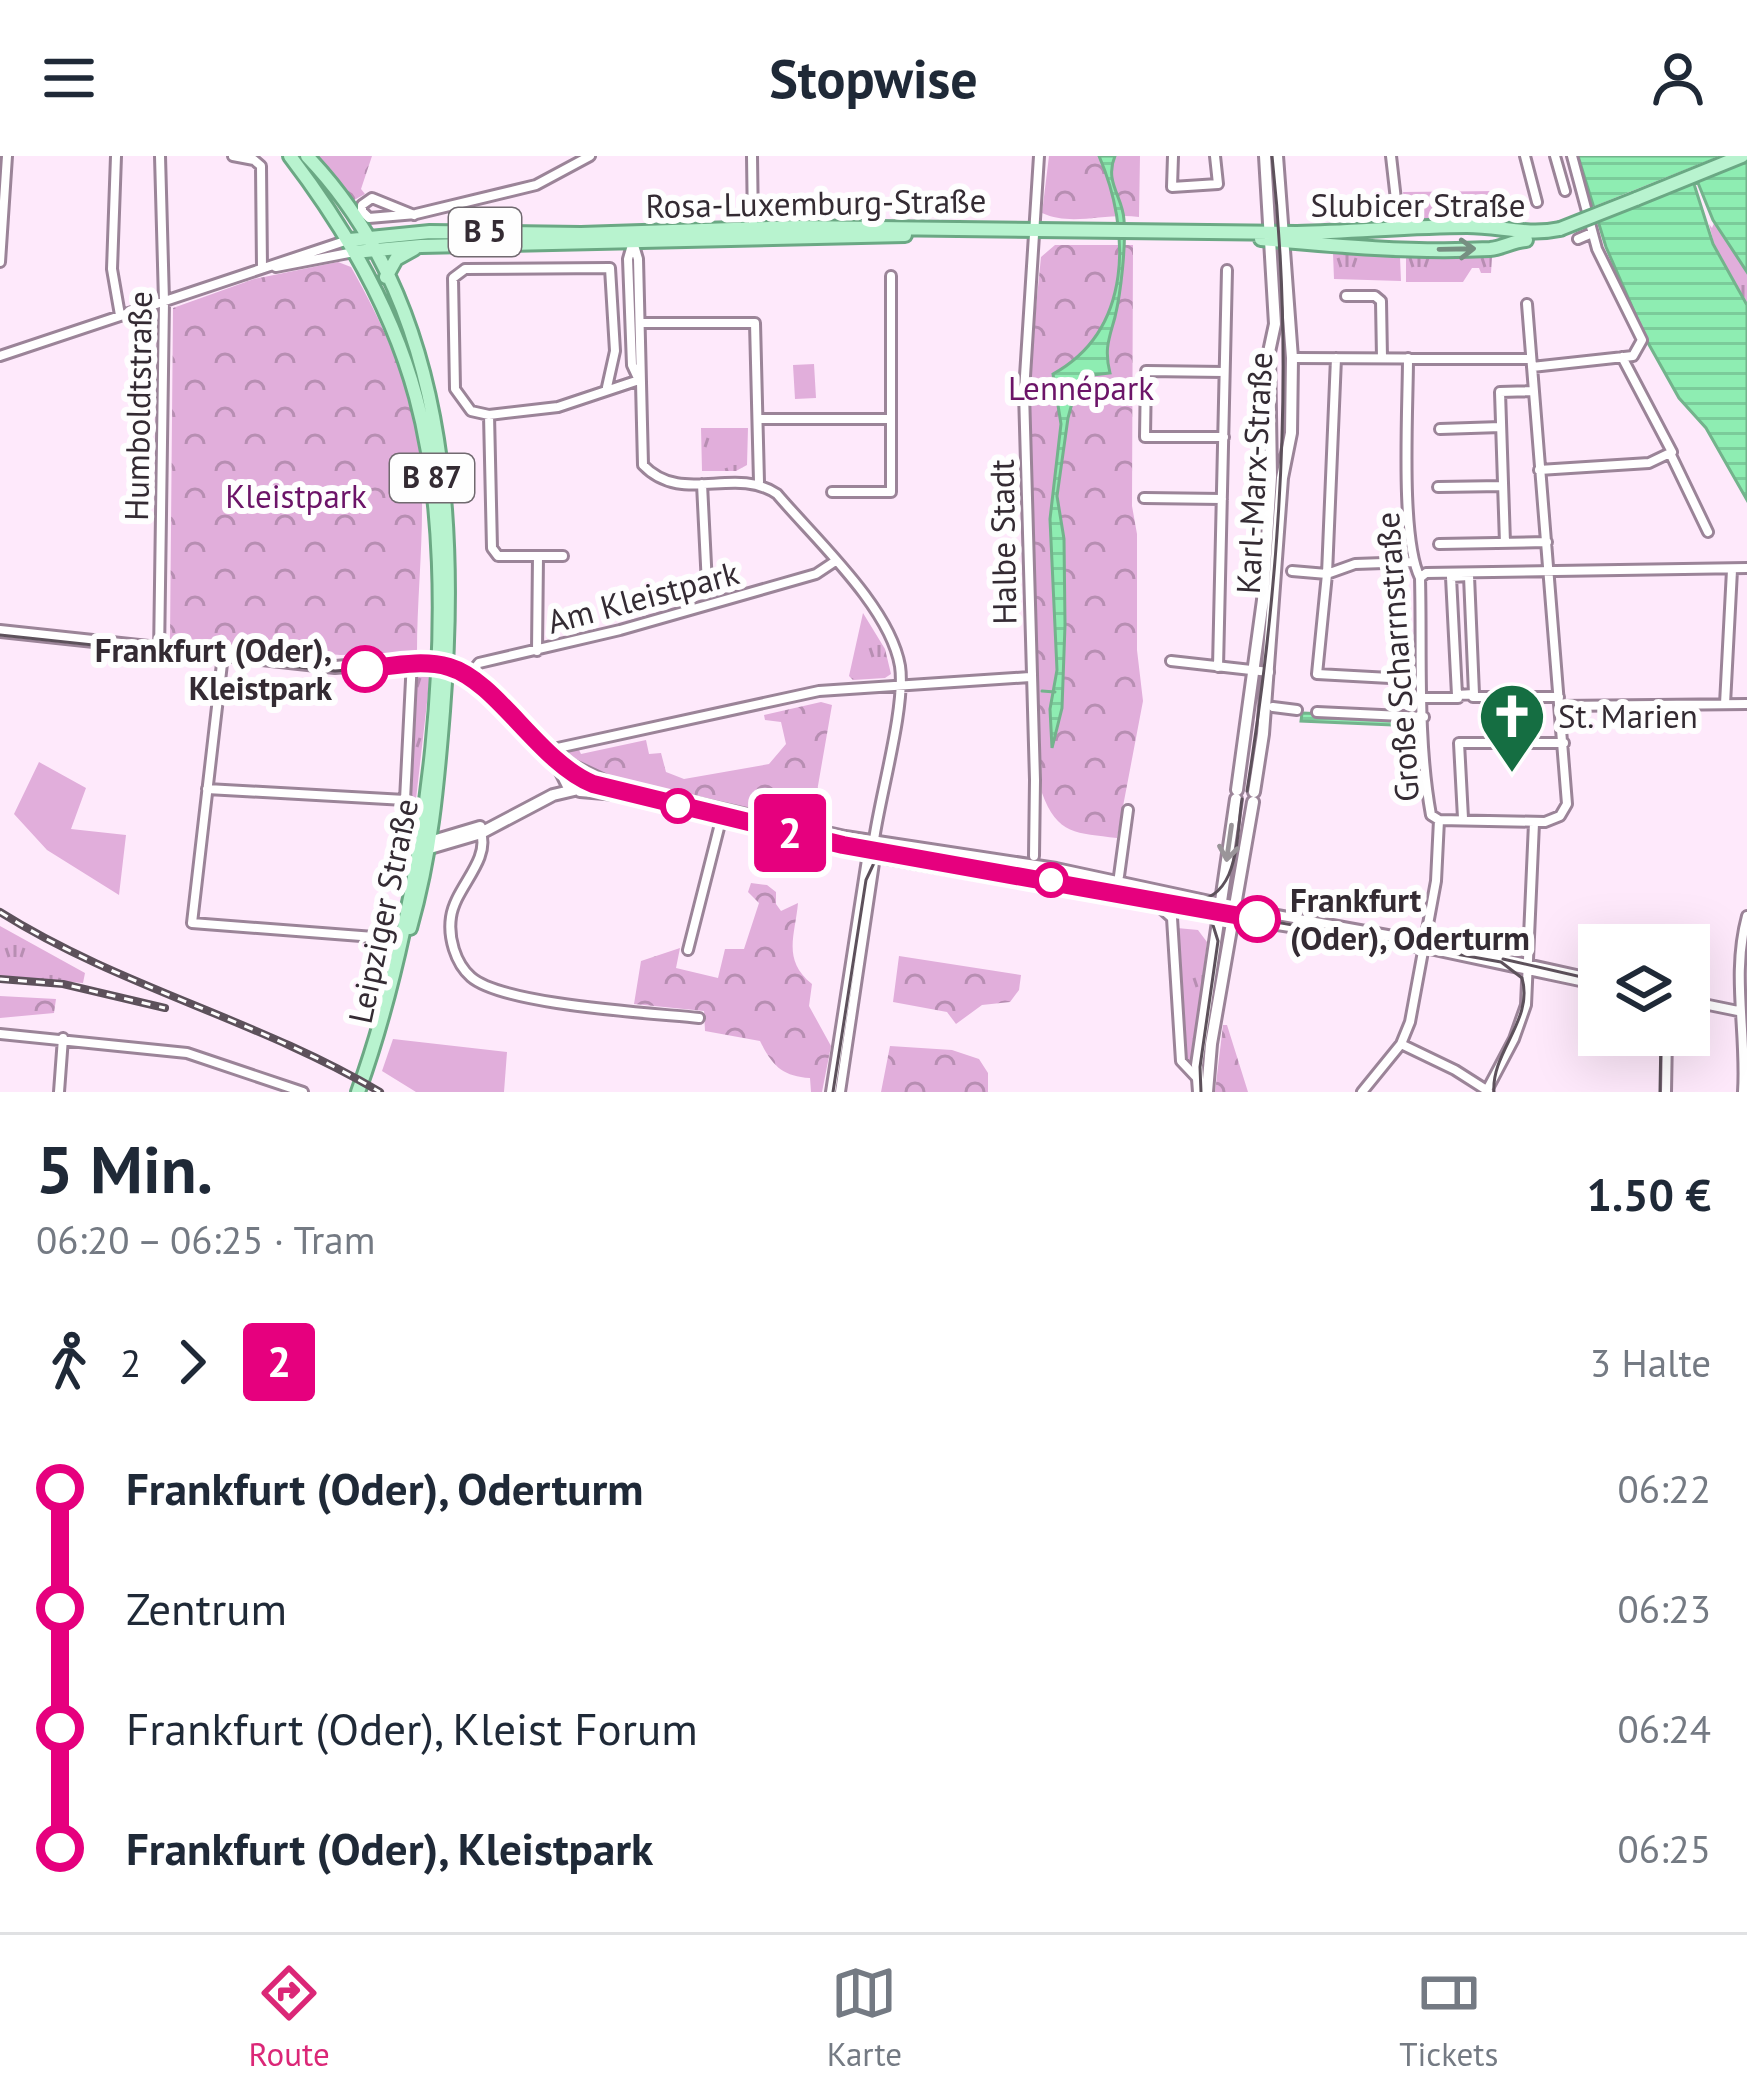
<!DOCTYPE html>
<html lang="de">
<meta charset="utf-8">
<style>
body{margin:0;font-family:"PT Sans",sans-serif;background:#f2f2f3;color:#1f2937;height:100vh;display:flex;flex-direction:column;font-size:45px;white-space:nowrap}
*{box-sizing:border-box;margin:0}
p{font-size:39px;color:#747a83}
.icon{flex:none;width:66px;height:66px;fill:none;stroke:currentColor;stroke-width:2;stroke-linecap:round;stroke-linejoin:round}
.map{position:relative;height:936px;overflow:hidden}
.side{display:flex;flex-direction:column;background:#fff;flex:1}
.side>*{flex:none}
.badge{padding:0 24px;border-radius:9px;font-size:42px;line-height:78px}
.tools{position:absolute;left:1578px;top:768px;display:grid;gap:24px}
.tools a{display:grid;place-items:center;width:132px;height:132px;border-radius:0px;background:#fff;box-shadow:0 12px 48px #0002;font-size:60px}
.map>.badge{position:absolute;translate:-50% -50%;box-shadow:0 0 0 6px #fff}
.legs{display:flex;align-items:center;gap:18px;height:132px;padding:0 36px;font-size:39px}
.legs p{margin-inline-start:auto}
.head{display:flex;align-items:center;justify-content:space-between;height:204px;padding:0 36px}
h1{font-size:66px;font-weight:700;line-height:90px}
ul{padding:0 36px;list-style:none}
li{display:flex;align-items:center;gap:42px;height:120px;font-size:45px}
li i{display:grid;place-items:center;width:18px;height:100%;margin:0 15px;background:currentColor}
li i::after{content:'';width:30px;height:30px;margin:-15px;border:9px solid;border-radius:50%;background:#fff}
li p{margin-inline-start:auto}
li:first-child i{background:linear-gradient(#0000 50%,currentColor 0)}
li:last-child i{background:linear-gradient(currentColor 50%,#0000 0)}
header{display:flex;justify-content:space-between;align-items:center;height:156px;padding:0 36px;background:#fff;font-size:54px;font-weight:700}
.tabs{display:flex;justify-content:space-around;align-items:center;height:168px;border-top:3px solid #e0e1e3;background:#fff;font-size:33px;color:#747a83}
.tabs a{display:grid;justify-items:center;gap:6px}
.tabs .current{color:#db2777}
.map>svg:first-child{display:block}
.grass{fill:url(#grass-tufts)}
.forest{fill:url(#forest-crowns)}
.garden{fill:#e1aedb}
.water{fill:url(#water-rules);stroke:#73b38c;stroke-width:3}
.pier{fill:#fee9fb}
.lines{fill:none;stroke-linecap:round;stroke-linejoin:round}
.stream{stroke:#73b38c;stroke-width:3}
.street-casing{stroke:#9b8498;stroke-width:14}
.secondary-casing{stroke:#9b8498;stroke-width:16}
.primary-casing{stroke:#6ba884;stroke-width:18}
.street{stroke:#fff;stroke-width:8}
.secondary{stroke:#fff;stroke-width:10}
.primary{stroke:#b8f3cf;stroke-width:12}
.tram{stroke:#5d515b;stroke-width:3}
.rail-casing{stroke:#5d515b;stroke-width:8}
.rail{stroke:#fefefe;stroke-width:3;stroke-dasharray:9;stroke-linecap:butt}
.secondary-bridge-casing{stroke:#9b8498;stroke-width:16;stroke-linecap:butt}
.primary-bridge-casing{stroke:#6ba884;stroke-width:18;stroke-linecap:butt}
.secondary-bridge{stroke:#fff;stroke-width:10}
.primary-bridge{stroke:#b8f3cf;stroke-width:12}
.oneway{stroke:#768f81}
.oneway2{stroke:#9a9599}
.line-1-casing{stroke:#fff;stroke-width:27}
.line-1{stroke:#e6007e;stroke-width:18}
.stop-1-dot{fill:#fff;stroke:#e6007e;stroke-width:6}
.labels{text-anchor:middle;stroke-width:12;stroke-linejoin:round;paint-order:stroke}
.shield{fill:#fefefe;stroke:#716a70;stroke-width:3}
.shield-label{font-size:30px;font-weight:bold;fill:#342b33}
.street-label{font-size:33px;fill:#342b33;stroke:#fefefe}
.park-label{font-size:33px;fill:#6c1468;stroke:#fefefe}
.stop-label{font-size:33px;font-weight:bold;fill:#342b33;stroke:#fefefe;text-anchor:end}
.poi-label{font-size:33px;fill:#342b33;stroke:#fefefe;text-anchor:start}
</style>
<header><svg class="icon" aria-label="menu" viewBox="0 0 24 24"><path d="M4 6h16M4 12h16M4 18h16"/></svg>Stopwise<svg class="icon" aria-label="person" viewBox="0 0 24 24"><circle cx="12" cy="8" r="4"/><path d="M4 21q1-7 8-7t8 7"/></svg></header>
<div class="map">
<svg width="1747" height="936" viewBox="0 0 1747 936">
<defs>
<pattern id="grass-tufts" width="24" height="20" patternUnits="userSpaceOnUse" patternTransform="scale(3)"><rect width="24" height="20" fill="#e1aedb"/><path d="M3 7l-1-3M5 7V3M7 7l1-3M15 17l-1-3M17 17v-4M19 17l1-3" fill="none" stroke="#b78eb2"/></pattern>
<pattern id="forest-crowns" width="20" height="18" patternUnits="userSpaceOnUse" patternTransform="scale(3)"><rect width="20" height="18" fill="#e1aedb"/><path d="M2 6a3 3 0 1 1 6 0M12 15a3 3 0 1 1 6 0" fill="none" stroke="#b78eb2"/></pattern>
<pattern id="water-rules" width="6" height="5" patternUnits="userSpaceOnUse" patternTransform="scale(3)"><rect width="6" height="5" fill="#8eedb2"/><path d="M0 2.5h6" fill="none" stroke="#7bcb9a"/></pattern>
</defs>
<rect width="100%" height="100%" fill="#fee9fb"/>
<path class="grass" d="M1497 35V63H1407L1403 36Z
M1714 67 1747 117V147L1714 88 1709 68 1712 72Z
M1333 97 1400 101 1401 125 1334 123Z
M1406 101H1492L1491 117H1481L1479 112H1472L1463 126H1406Z
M701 272H748L747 309 736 315H702Z
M863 457 885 493 891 518 885 522 853 524 849 520Z
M430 520 415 652 411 659 406 658 415 521Z
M0 770 85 817 83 827 0 820Z
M1177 772 1198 774 1207 786 1192 906 1184 901Z"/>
<path class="forest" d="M316 0H372L361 33 365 38 347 48Z
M1049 0H1140L1139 61C1107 56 1072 71 1042 57Z
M1055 89H1133L1132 350 1137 378V494L1143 545 1117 682C1077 677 1057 679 1042 637L1028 232 1041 101Z
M338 106 351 111C383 168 415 235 420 302 426 367 417 431 417 497L340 499 170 483 173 152 254 123Z
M821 546 832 549 811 670C745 656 609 636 560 595L577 590 581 598 646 584 649 598 661 597 666 616 684 623 769 608 786 588 781 566 765 564 764 559Z
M751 727 767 729 776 736V748L781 755 798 747C795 780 782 804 812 828L809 850 831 890 822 936H811L810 922C783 920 773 911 760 885L705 875 704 855 634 848 641 805 680 792 676 812 718 822 725 793H744L759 747 748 736Z
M899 800 1021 819 1019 834 1010 846 982 849 956 868 947 856 893 846Z
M0 840 56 843 54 857 0 862Z
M1223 869H1227L1248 936H1215Z
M890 890 952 894 979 903 988 917V936H881Z"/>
<path class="garden" d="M814 208 816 242 795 243 793 209Z
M39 606 86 632 71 673 126 679 119 739 47 694 14 658Z
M393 883 507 896 504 936H416L382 915Z"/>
<path class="water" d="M1099 0H1115C1104 26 1123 41 1124 64 1126 89 1121 136 1115 161 1109 183 1104 193 1110 217L1084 220 1076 232 1068 262 1057 340 1064 383 1065 469 1062 552 1052 592 1050 553 1057 514 1050 363 1061 268 1053 218C1133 174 1131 74 1099 0Z
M1578 0H1747V116L1713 64 1698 27 1694 28 1713 88 1747 149V344L1706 272 1679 242 1647 185 1606 91Z
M1302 557 1415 562V570L1301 565Z"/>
<path class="pier" d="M1719 0H1747V6L1592 68 1587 53Z"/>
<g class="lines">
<path class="stream" d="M1042 535 1055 536"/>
<defs>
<path id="street" d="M116 0 112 113 120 159
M233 0 254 4 261 10 262 112
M752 0 753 72
M1173 0 1172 31 1218 28 1215 0
M1391 0 1399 70
M1525 0 1537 46
M1555 0 1565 35
M414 59 372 42 362 49V55L369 62 416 58 536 29 590 0
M1578 83 1592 77
M633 86 638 103 643 309C682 350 734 309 777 338 815 383 890 451 900 510 906 550 880 640 874 684V707L840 936
M632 89 628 103 632 209 638 222
M0 106 7 0
M276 111 354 96
M1346 140H1375L1381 145 1382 202
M640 167H755L759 326
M0 200 348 84
M1293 202 1531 203
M1336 202 1327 418 1317 518 1390 522
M1532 211 1633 200 1642 184 1597 93 1572 0
M607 231 615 195 610 112 465 113 453 122 455 233 471 255 489 259 558 251 639 224
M489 259 492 392 498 400H563
M758 263H891
M1440 273 1501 271
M1224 281H1145L1146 215 1224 216
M1670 297 1708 376
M1539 314 1649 307 1672 296 1622 201
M702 328 707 429
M1438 331 1503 330
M832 336H891V120
M1144 342 1222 343
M1505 387 1500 236 1533 235
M1439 388 1547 386
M1292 415 1327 418 1355 408 1413 406
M1469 420 1474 538 1457 539 1451 421Z
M1420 422 1426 417 1747 412
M537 495 538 400
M223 499 192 767 400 783
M159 500 164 145 160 0
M1171 505 1269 516
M1218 511 1227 114
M467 522 479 507 620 474 816 418 834 406
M1473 541H1559
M1423 542H1458
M1725 548 1732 414
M1560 550 1747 548
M1273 551 1297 554
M1317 556 1424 561
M553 593 819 535 1030 521
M207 633 405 644 412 504
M1463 662 1459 587H1564
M1439 664 1545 666 1560 660 1567 648 1527 148
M481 677C490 705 455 732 451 761 448 781 455 807 471 821 503 849 651 857 699 862
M1034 700 1035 624 1024 236 1039 0
M1119 720 1128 654
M1233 751 1426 786 1599 824
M1162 753 1172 762 1181 905 1197 922
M1231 762 1425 792 1599 829
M688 794 721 664
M1689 845 1738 855
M0 878 187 897 303 936
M1401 888 1455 914 1488 935
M59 936 63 882
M831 936 868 697
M1362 936 1401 888 1410 866 1436 725 1439 664 1431 659C1417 582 1422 499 1420 422 1400 381 1408 253 1408 202
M1486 936 1514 883 1526 849 1534 667
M1666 936 1667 879
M1743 936C1747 877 1731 819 1747 760"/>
<path id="secondary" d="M0 475 335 511 419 504
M460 510 471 517 566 607 604 625
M524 576 559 612 570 634
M1237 634 1263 444 1271 321 1269 196 1275 168 1265 0
M580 635 617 638 887 702 1231 762
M1254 636 1263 578 1282 322 1291 277 1292 202 1277 0
M423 688 480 671
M423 694 481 677 553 639 604 627 845 681 1056 713 1233 751
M1199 936 1197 909 1236 643
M1207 936 1211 888 1253 646"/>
<path id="primary" d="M290 0C345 72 392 152 416 241 469 437 426 747 358 936
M307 0C447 146 458 365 443 555 437 631 431 698 410 772
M1636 43 1742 0
M1261 83C1336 90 1414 97 1490 93 1503 92 1512 85 1526 84
M350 84 430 76 581 78 797 71 1297 77C1355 76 1410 70 1467 70 1500 70 1527 80 1560 73
M354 96 421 90 905 79
M386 121 396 103 414 93"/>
</defs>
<use href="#street" class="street-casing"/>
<use href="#secondary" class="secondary-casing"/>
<use href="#primary" class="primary-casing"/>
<use href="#street" class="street"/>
<use href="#secondary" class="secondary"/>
<use href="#primary" class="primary"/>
<path class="tram" d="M0 479 335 515 419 508 450 511 477 527 565 612 593 628 843 689 1501 806 1522 822C1534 864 1491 896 1494 936
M1247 635C1280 428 1295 209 1272 0
M1190 745C1240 745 1236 681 1242 643
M1192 752 1212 766 1218 785 1200 911 1201 936
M1503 803 1599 825
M833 936 866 724 874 707 896 698
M1660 936 1661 879"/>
<defs>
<path id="rail" d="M0 756C119 831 259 864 380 936
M0 823 63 828 165 852"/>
</defs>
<use href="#rail" class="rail-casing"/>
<use href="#rail" class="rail"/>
<defs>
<path id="secondary-bridge" d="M419 504 460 510"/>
<path id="primary-bridge" d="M1560 73 1636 43"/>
</defs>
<use href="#secondary-bridge" class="secondary-bridge-casing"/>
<use href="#primary-bridge" class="primary-bridge-casing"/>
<use href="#secondary-bridge" class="secondary-bridge"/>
<use href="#primary-bridge" class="primary-bridge"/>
</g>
<defs><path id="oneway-shaft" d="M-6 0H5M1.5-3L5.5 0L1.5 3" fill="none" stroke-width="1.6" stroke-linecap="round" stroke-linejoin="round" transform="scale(3)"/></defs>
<use class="oneway" href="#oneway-shaft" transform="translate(1457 93) rotate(-1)"/>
<use class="oneway2" href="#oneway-shaft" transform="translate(1229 687) rotate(98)"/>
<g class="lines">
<defs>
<path id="line-1" d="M365 513C392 510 422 503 449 511 497 525 539 606 593 628L843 689 1257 763"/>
</defs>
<use href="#line-1" class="line-1-casing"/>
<use href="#line-1" class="line-1"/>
</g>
<defs>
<symbol id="church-pin" viewBox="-11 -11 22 30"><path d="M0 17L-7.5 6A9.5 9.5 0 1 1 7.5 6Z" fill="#156e42" stroke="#fefefe"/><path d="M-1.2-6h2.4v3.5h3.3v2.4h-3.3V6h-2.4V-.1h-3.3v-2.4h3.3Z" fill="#fff"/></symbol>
</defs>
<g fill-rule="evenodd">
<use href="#church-pin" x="1474" y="522" width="76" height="104"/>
</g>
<g class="stop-1-dot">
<circle cx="365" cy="513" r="21"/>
<circle cx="678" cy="650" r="15"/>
<circle cx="1051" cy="724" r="15"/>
<circle cx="1257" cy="763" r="21"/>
</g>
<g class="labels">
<g class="shield">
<rect x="449" y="52" width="72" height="48" rx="9"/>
<rect x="390" y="298" width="84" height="48" rx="9"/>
</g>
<g class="shield-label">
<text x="485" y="86">B 5</text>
<text x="432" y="332">B 87</text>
</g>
<g class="street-label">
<text transform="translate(816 47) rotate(-1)" y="12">Rosa-Luxemburg-Straße</text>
<text x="1418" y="61">Slubicer Straße</text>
<text transform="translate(138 250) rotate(-89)" y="12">Humboldtstraße</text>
<text transform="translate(1254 317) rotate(-87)" y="12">Karl-Marx-Straße</text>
<text transform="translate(1003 386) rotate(-91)" y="12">Halbe Stadt</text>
<text transform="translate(643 441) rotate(-15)" y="12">Am Kleistpark</text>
<text transform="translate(1397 501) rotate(-94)" y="12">Große Scharrnstraße</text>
<text transform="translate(383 755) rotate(-78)" y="12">Leipziger Straße</text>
</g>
<g class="park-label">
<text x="1081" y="244">Lennépark</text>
<text x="296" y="352">Kleistpark</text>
</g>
<g class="stop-label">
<text x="332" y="506">Frankfurt (Oder),<tspan x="332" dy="38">Kleistpark</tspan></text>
<text x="1290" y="756" text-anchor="start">Frankfurt<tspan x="1290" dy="38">(Oder), Oderturm</tspan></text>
</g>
<g class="poi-label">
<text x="1558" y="572">St. Marien</text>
</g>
</g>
</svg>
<div class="tools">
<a><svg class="icon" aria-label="layers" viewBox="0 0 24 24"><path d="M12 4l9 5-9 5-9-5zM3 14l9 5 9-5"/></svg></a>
</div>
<b class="badge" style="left:790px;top:677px;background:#e6007e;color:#fff">2</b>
</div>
<section class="side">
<div class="head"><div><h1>5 Min.</h1><p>06:20 – 06:25 · Tram</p></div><b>1.50 €</b></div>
<div class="legs"><svg class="icon" aria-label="walk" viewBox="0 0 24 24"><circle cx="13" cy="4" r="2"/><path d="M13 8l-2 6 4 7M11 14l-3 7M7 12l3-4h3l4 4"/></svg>2<svg class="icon" aria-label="forward" viewBox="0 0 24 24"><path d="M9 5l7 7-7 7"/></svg><b class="badge" style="background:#e6007e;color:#fff">2</b><p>3 Halte</p></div>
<ul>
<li><i style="color:#e6007e"></i><b>Frankfurt (Oder), Oderturm</b><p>06:22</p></li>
<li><i style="color:#e6007e"></i><span>Zentrum</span><p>06:23</p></li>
<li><i style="color:#e6007e"></i><span>Frankfurt (Oder), Kleist Forum</span><p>06:24</p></li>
<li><i style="color:#e6007e"></i><b>Frankfurt (Oder), Kleistpark</b><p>06:25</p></li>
</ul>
</section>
<nav class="tabs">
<a class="current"><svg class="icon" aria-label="directions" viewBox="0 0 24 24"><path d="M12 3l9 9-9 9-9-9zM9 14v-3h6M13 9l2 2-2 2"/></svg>Route</a>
<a><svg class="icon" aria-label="map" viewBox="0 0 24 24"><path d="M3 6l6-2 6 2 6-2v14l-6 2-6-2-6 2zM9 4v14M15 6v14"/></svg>Karte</a>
<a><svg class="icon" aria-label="tickets" viewBox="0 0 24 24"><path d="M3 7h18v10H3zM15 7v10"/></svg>Tickets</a>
</nav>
